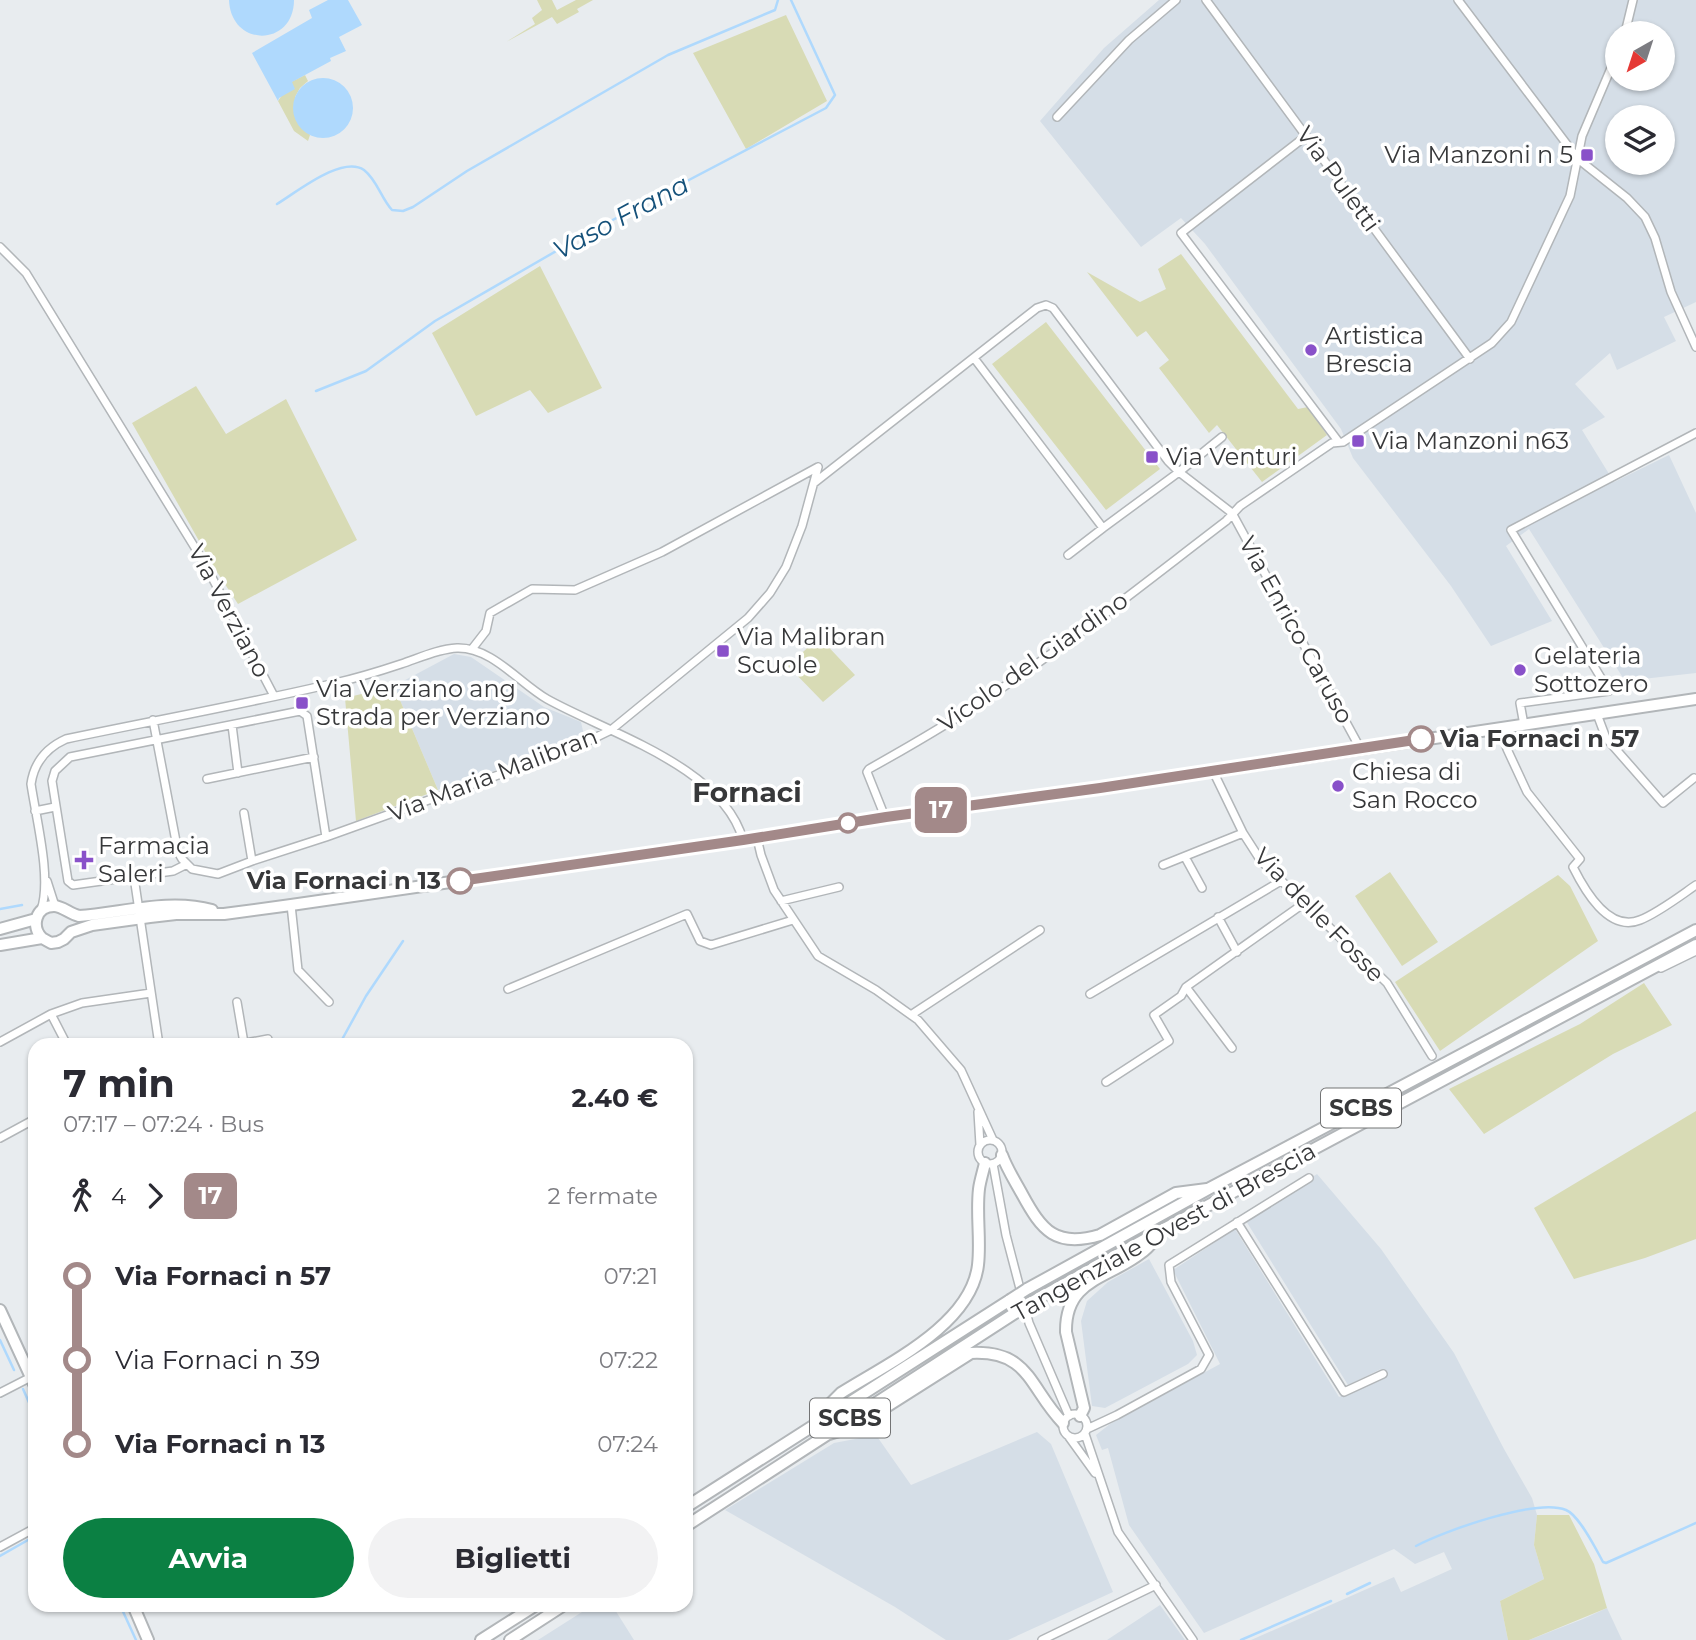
<!DOCTYPE html>
<html lang="it">
<meta charset="utf-8">
<style>
body{margin:0;font-family:Montserrat,sans-serif;background:#f2f2f3;color:#2b2b33;height:100vh;display:flex;flex-direction:column;font-size:26px;white-space:nowrap}
*{box-sizing:border-box;margin:0}
p{font-size:23px;color:#7c7c81}
.icon{flex:none;width:38px;height:38px;fill:none;stroke:currentColor;stroke-width:2;stroke-linecap:round;stroke-linejoin:round}
.map{position:relative;flex:1;overflow:hidden}
.side{position:absolute;left:28px;top:1038px;width:665px;height:574px;display:flex;flex-direction:column;background:#fff;border-radius:21px;box-shadow:0 2px 5px #0004}
.side>*{flex:none}
.badge{padding:0 14px;border-radius:10px;font-size:24px;line-height:46px}
.needle{width:46px;rotate:219deg}
.buttons{position:absolute;left:1605px;top:21px;display:grid;gap:14px}
.buttons a{display:grid;place-items:center;width:70px;height:70px;border-radius:50%;background:#fff;box-shadow:0 2px 5px #0004;font-size:35px}
.map>.badge{position:absolute;translate:-50% -50%;box-shadow:0 0 0 4px #fff}
.legs{display:flex;align-items:center;gap:10px;height:77px;padding:0 35px;font-size:23px}
.legs p{margin-inline-start:auto}
.summary{display:flex;align-items:center;justify-content:space-between;height:119px;padding:0 35px}
h1{font-size:38px;font-weight:700;line-height:52px}
.primary-button{display:flex;gap:14px;margin-top:auto;padding:14px 35px}
.primary-button a{flex:1;height:80px;border-radius:42px;background:#0b8043;color:#fff;font-size:28px;font-weight:700;line-height:80px;text-align:center}
.primary-button a+a{background:#f2f2f3;color:#2b2b33}
ul{padding:0 35px;list-style:none}
li{display:flex;align-items:center;gap:24px;height:84px;font-size:26px}
li i{display:grid;place-items:center;width:10px;height:100%;margin:0 9px;background:currentColor}
li i::after{content:'';width:18px;height:18px;margin:-9px;border:5px solid;border-radius:50%;background:#fff}
li p{margin-inline-start:auto}
li:first-child i{background:linear-gradient(#0000 50%,currentColor 0)}
li:last-child i{background:linear-gradient(currentColor 50%,#0000 0)}
.map>svg:first-child{display:block}
.built{fill:#d5dee7;fill-rule:evenodd}
.green{fill:#d8dbb5}
.water{fill:#afd9fd}
.lines{fill:none;stroke-linecap:round;stroke-linejoin:round}
.stream{stroke:#afd9fd;stroke-width:2.5}
.street-casing{stroke:#b2b6b9;stroke-width:10}
.secondary-casing{stroke:#b2b6b9;stroke-width:14}
.primary-casing{stroke:#b2b6b9;stroke-width:14}
.street{stroke:#fff;stroke-width:7}
.secondary{stroke:#fff;stroke-width:10}
.primary{stroke:#fff;stroke-width:10}
.primary-bridge-casing{stroke:#b2b6b9;stroke-width:14;stroke-linecap:butt}
.primary-bridge{stroke:#fff;stroke-width:10}
.line-1-casing{stroke:#fff;stroke-width:16}
.line-1{stroke:#a38989;stroke-width:10}
.poi-dot{fill:#8951c9;stroke:#fff;stroke-width:2.5}
.stop-1-dot{fill:#fff;stroke:#a38989;stroke-width:3.5}
.labels{text-anchor:middle;stroke-width:7;stroke-linejoin:round;paint-order:stroke}
.shield{fill:#fff;stroke:#737475;stroke-width:2}
.shield-label{font-size:23px;font-weight:bold;fill:#37383a}
.poi-label{font-size:24px;fill:#37383a;stroke:#fff;text-anchor:start}
.street-label{font-size:24px;fill:#37383a;stroke:#fff}
.stop-label{font-size:24px;font-weight:bold;fill:#37383a;stroke:#fff;text-anchor:start}
.water-label{font-size:26px;font-style:italic;fill:#15517a;stroke:#fff}
.quarter-label{font-size:28px;font-weight:bold;fill:#37383a;stroke:#fff}
</style>
<div class="map">
<svg width="1696" height="1640" viewBox="0 0 1696 1640">
<rect width="100%" height="100%" fill="#e8ecef"/>
<path class="built" d="M1159 0H1696V302L1664 317 1676 341 1617 370 1610 353 1575 384 1605 417 1582 430 1614 482 1669 455 1696 513V673L1625 681 1529 529 1506 546 1552 621 1491 646 1451 586 1353 458 1341 429 1205 244 1181 218 1141 247 1040 121 1104 48ZM1617 33H1662V79H1617ZM1617 117H1662V163H1617Z
M454 654 471 657 544 707 581 722 585 740 438 790 394 686Z
M1317 1174 1381 1249 1454 1353 1504 1449 1532 1498 1537 1515 1534 1545 1544 1579 1500 1601 1508 1640H1251L1394 1577 1401 1592 1452 1569 1444 1552 1415 1564 1394 1549 1204 1633 1129 1525 1108 1448 1102 1450 1096 1435 1110 1424 1220 1364 1173 1270 1235 1229 1339 1397 1386 1376 1381 1369 1348 1385 1246 1221Z
M1149 1259 1193 1341 1197 1355 1188 1364 1105 1408 1092 1406 1081 1321 1087 1301 1108 1282Z
M1037 1432 1051 1444 1113 1592 1008 1640H946L895 1607 725 1510 834 1443 876 1435 911 1485Z
M593 1605H612L634 1640H538Z
M1160 1605 1185 1640H1107Z
M1607 1608 1622 1640H1529L1583 1619Z"/>
<path class="green" d="M537 0H552L557 10 576 0H593L577 9 579 12 557 24 552 17 506 42 535 24 532 18 542 10Z
M786 15 827 101 746 149 693 53Z
M305 75 308 81 300 88 295 97 310 135 308 141 294 131 278 101 291 82Z
M1181 254 1298 409 1308 407 1327 435 1262 482 1217 425 1209 433 1159 368 1169 360 1146 331 1137 337 1087 272 1140 302 1166 289 1158 269Z
M540 266 602 388 548 413 530 390 476 416 432 333Z
M1046 322 1160 469 1106 510 992 364Z
M196 386 226 434 286 399 357 540 238 604 215 569 132 423Z
M819 637 855 675 823 702 788 666Z
M394 686 438 790 356 821 345 698Z
M1390 872 1438 942 1402 966 1355 896Z
M1558 875 1570 886 1598 941 1440 1051 1395 982Z
M1644 983 1672 1025 1613 1054 1484 1134 1449 1089 1580 1024Z
M1696 1111V1239L1645 1258 1574 1279 1534 1208Z
M1537 1515H1569L1594 1564 1607 1608 1529 1640H1508L1500 1601 1544 1579 1534 1545Z"/>
<path class="water" d="M294 0C294 47 231 48 229 0Z
M328 0H348L362 25 339 37 346 51 330 58 331 61 292 82 295 89 279 98 278 101 252 53 312 18 309 10Z
M293 108a30 30 0 1 1 60 0a30 30 0 1 1-60 0Z"/>
<g class="lines">
<path class="stream" d="M277 204C297 192 342 155 364 170 377 180 381 198 392 210L403 211 413 207 467 171 668 55 775 10 778 0
M316 391 366 371 435 321 584 235 826 108 835 95 791 0
M0 909 22 905
M339 1045 366 996 403 941
M0 1340 14 1370
M23 1389 35 1416
M1416 1546C1444 1531 1536 1498 1566 1510 1579 1515 1596 1549 1603 1562L1606 1563 1696 1523
M0 1556 35 1536
M1347 1594 1370 1583
M120 1605 136 1640
M1241 1640 1331 1601"/>
<defs>
<path id="street" d="M1206 0 1470 359
M1458 0 1578 159 1627 198 1645 217 1655 238 1671 292 1696 347
M1625 33 1633 0
M1057 117 1129 40 1176 0
M1306 136 1181 233 1338 441
M0 247 26 273 205 564 274 696
M974 358 1103 528 1179 472 1222 437
M814 483 1037 308 1046 305 1053 308 1168 461 1179 472 1232 513 1360 748
M1068 555 1103 528
M472 649 486 631 490 613 532 589 575 590 662 552 818 467
M1597 714 1606 738 1663 803 1694 778
M153 720 178 852 182 859 192 869 218 874 252 861 326 837 576 747 611 730 748 618 770 593 786 567 802 526 818 467
M232 725 238 773
M1524 725 1520 703 1609 691 1511 530 1696 433
M1500 728 1507 749 1527 792 1580 859 1573 867C1584 889 1608 933 1640 920 1658 913 1680 896 1696 885
M1213 771 1243 833 1261 861 1387 983 1432 1056
M207 779 314 757
M35 811 55 807
M244 813 252 861
M885 817 867 772 869 769C912 745 955 720 996 692 1075 639 1150 579 1226 521L1240 506 1332 443 1343 442 1492 343 1511 322 1570 196 1582 136 1617 54
M757 838 761 855 774 890 818 956 876 990 918 1020 961 1070 993 1140
M1185 857 1202 888
M187 864 173 871 80 884 73 885 68 881 52 781 55 771 70 757 300 711 307 716 326 837
M1163 865 1243 833
M134 877 159 1045
M47 881 55 906
M781 901 839 887
M291 905 298 970 329 1002
M41 910C52 879 36 818 31 784 34 763 46 748 66 739 156 720 246 704 335 683 357 678 380 671 401 664 419 658 438 649 457 648 492 647 519 683 547 699 608 733 723 767 743 840
M1218 917 1237 952
M1661 968 1694 952
M1186 987 1232 1048
M508 989 687 914 700 941 711 945 793 920
M1090 994 1281 881
M237 1002 244 1043
M911 1015 1040 930
M0 1042 51 1014
M67 1045 51 1014 82 1003 151 993
M234 1045 268 1039 269 1045
M1106 1082 1169 1041 1154 1015 1181 996 1186 987 1303 904
M978 1112 980 1145
M0 1138 35 1119
M978 1152a12 12 0 1 1 24 0a12 12 0 1 1-24 0Z
M993 1164 1006 1235 1029 1323 1069 1416
M1237 1222 1344 1392 1383 1374
M0 1393 31 1377
M1063 1426a12 12 0 1 1 24 0a12 12 0 1 1-24 0Z
M1087 1429 1117 1415 1201 1369 1209 1355 1171 1282 1169 1265 1309 1178
M1085 1434 1118 1532 1193 1640
M1069 1437 1095 1473
M0 1547 35 1528
M1042 1640 1156 1585"/>
<path id="secondary" d="M0 929 36 919
M42 938C31 927 35 906 54 906 62 906 70 914 79 916 122 913 169 898 212 910
M0 945 42 938 51 943 58 942 64 939 71 932 92 925 150 917 176 914H224L291 905 743 840 885 817 1073 792 1696 699
M0 1310 35 1386
M133 1605 148 1640"/>
<path id="primary" d="M1002 1155C1007 1169 1015 1181 1022 1194 1042 1231 1056 1248 1100 1235L1176 1193 1207 1189
M1027 1289 1210 1188 1696 930
M1032 1302 1164 1229 1696 945
M1080 1416 1084 1408 1066 1332C1065 1279 1108 1279 1141 1253 1149 1248 1154 1240 1160 1233
M824 1417 831 1403 841 1393C887 1364 971 1325 978 1265 981 1240 976 1214 979 1189 980 1181 983 1172 985 1163
M829 1434 856 1426 971 1353C1030 1350 1029 1388 1063 1423
M686 1507 1010 1300
M686 1526 1015 1313
M481 1640 536 1605
M510 1640 564 1605"/>
</defs>
<use href="#street" class="street-casing"/>
<use href="#secondary" class="secondary-casing"/>
<use href="#primary" class="primary-casing"/>
<use href="#street" class="street"/>
<use href="#secondary" class="secondary"/>
<use href="#primary" class="primary"/>
<defs>
<path id="primary-bridge" d="M1010 1300 1027 1289
M1015 1313 1032 1302"/>
</defs>
<use href="#primary-bridge" class="primary-bridge-casing"/>
<use href="#primary-bridge" class="primary-bridge"/>
</g>
<g class="lines">
<defs>
<path id="line-1" d="M460 881 743 840 886 817 1100 788 1421 739"/>
</defs>
<use href="#line-1" class="line-1-casing"/>
<use href="#line-1" class="line-1"/>
</g>
<g class="poi-dot">
<rect x="1580" y="148" width="14" height="14" rx="3.5"/>
<circle cx="1311" cy="350" r="7"/>
<rect x="1351" y="434" width="14" height="14" rx="3.5"/>
<rect x="1145" y="450" width="14" height="14" rx="3.5"/>
<rect x="716" y="644" width="14" height="14" rx="3.5"/>
<circle cx="1520" cy="670" r="7"/>
<rect x="295" y="696" width="14" height="14" rx="3.5"/>
<circle cx="1338" cy="786" r="7"/>
<path d="M80.5 849.5h7v7h7v7h-7v7h-7v-7h-7v-7h7z"/>
</g>
<g class="stop-1-dot">
<circle cx="1421" cy="739" r="12"/>
<circle cx="848" cy="823" r="9"/>
<circle cx="460" cy="881" r="12"/>
</g>
<g class="labels">
<g class="shield">
<rect x="1321" y="1088.5" width="80" height="39" rx="5"/>
<rect x="810" y="1398.5" width="80" height="39" rx="5"/>
</g>
<g class="shield-label">
<text x="1361" y="1116">SCBS</text>
<text x="850" y="1426">SCBS</text>
</g>
<g class="poi-label">
<text x="1573" y="163" text-anchor="end">Via Manzoni n 5</text>
<text x="1325" y="344">Artistica<tspan x="1325" dy="28">Brescia</tspan></text>
<text x="1372" y="449">Via Manzoni n63</text>
<text x="1166" y="465">Via Venturi</text>
<text x="737" y="645">Via Malibran<tspan x="737" dy="28">Scuole</tspan></text>
<text x="1534" y="664">Gelateria<tspan x="1534" dy="28">Sottozero</tspan></text>
<text x="316" y="697">Via Verziano ang<tspan x="316" dy="28">Strada per Verziano</tspan></text>
<text x="1352" y="780">Chiesa di<tspan x="1352" dy="28">San Rocco</tspan></text>
<text x="98" y="854">Farmacia<tspan x="98" dy="28">Saleri</tspan></text>
</g>
<g class="street-label">
<text transform="translate(1338 179) rotate(54)" y="8">Via Puletti</text>
<text transform="translate(229 611) rotate(62)" y="8">Via Verziano</text>
<text transform="translate(1296 630) rotate(61)" y="8">Via Enrico Caruso</text>
<text transform="translate(1033 662) rotate(-35)" y="8">Vicolo del Giardino</text>
<text transform="translate(493 775) rotate(-21)" y="8">Via Maria Malibran</text>
<text transform="translate(1319 915) rotate(46)" y="8">Via delle Fosse</text>
<text transform="translate(1164 1232) rotate(-29)" y="8">Tangenziale Ovest di Brescia</text>
</g>
<g class="stop-label">
<text x="1440" y="747">Via Fornaci n 57</text>
<text x="441" y="889" text-anchor="end">Via Fornaci n 13</text>
</g>
<g class="water-label">
<text transform="translate(621 217) rotate(-28)" y="9">Vaso Frana</text>
</g>
<g class="quarter-label">
<text x="747" y="802">Fornaci</text>
</g>
</g>
</svg>
<div class="buttons">
<a><svg class="needle" viewBox="-14 -14 28 28"><path d="M0-13l5 13h-10z" fill="#e53935"/><path d="M0 13l5-13h-10z" fill="#7c7c81"/></svg></a>
<a><svg class="icon" aria-label="layers" viewBox="0 0 24 24"><path d="M12 4l9 5-9 5-9-5zM3 14l9 5 9-5"/></svg></a>
</div>
<b class="badge" style="left:941px;top:810px;background:#a38989;color:#fff">17</b>
<section class="side">
<div class="summary"><div><h1>7 min</h1><p>07:17 – 07:24 · Bus</p></div><b>2.40 €</b></div>
<div class="legs"><svg class="icon" aria-label="walk" viewBox="0 0 24 24"><circle cx="13" cy="4" r="2"/><path d="M13 8l-2 6 4 7M11 14l-3 7M7 12l3-4h3l4 4"/></svg>4<svg class="icon" aria-label="forward" viewBox="0 0 24 24"><path d="M9 5l7 7-7 7"/></svg><b class="badge" style="background:#a38989;color:#fff">17</b><p>2 fermate</p></div>
<ul>
<li><i style="color:#a38989"></i><b>Via Fornaci n 57</b><p>07:21</p></li>
<li><i style="color:#a38989"></i><span>Via Fornaci n 39</span><p>07:22</p></li>
<li><i style="color:#a38989"></i><b>Via Fornaci n 13</b><p>07:24</p></li>
</ul>
<div class="primary-button"><a>Avvia</a><a>Biglietti</a></div>
</section>
</div>
